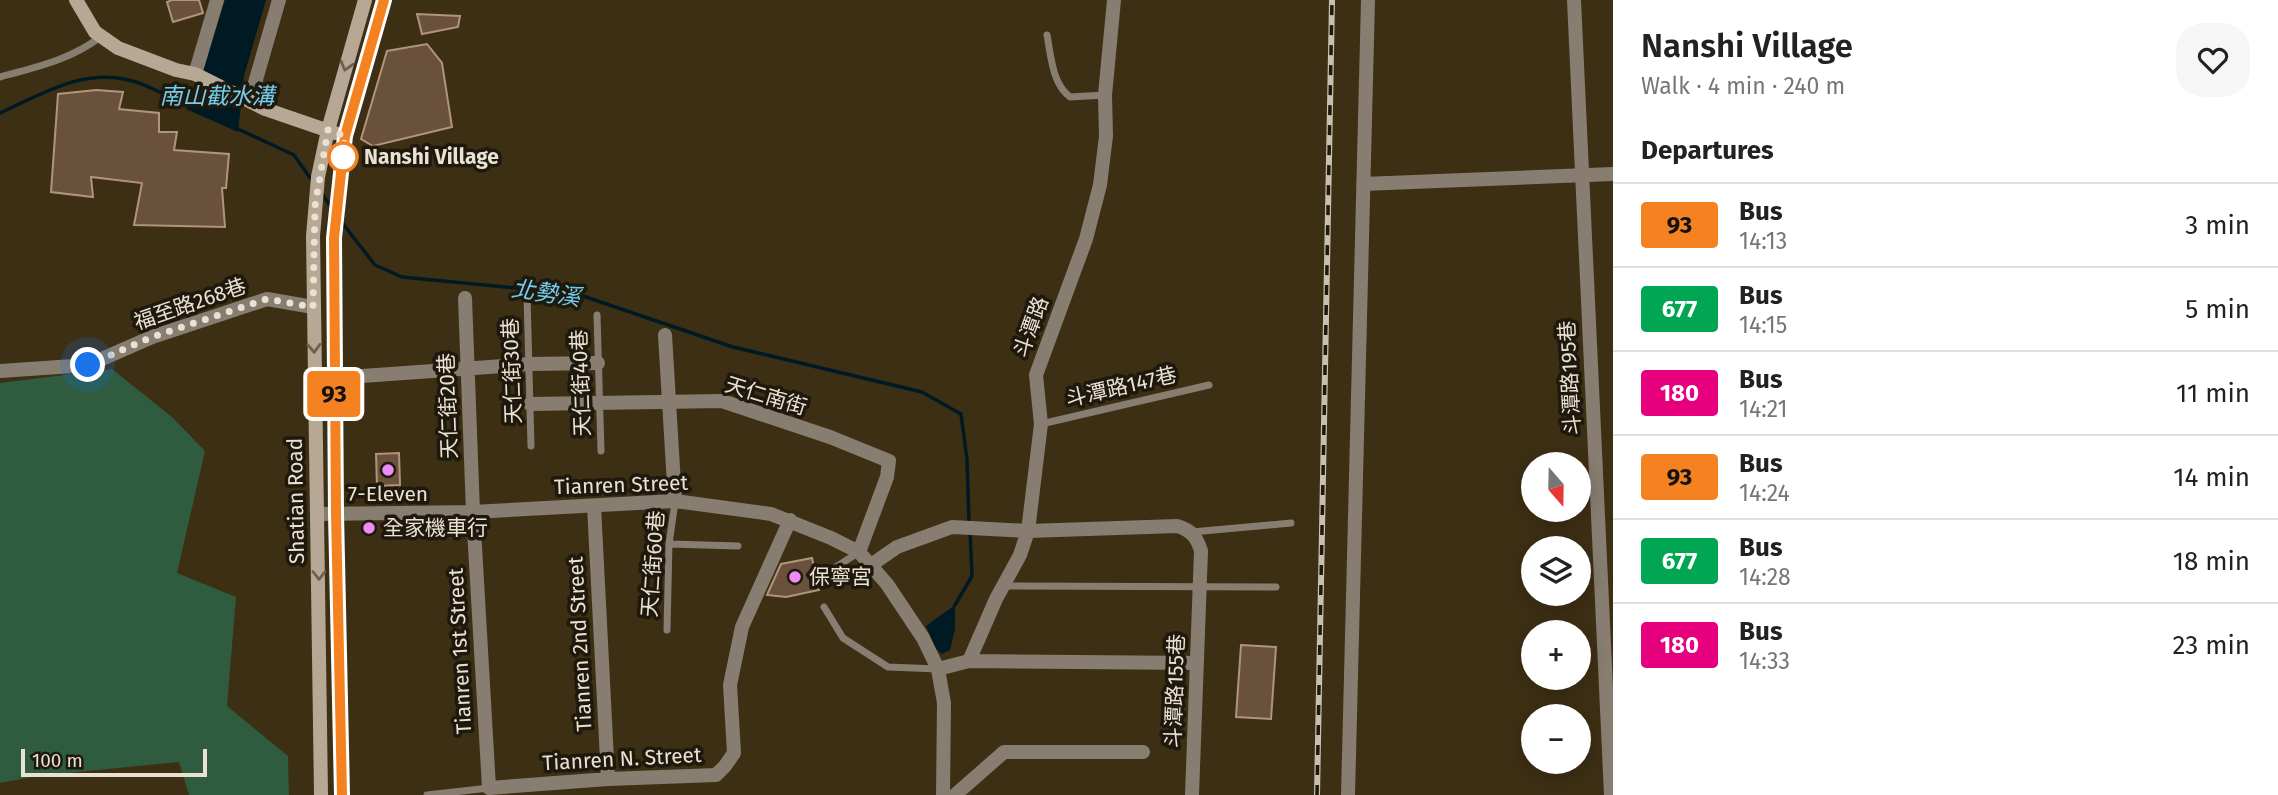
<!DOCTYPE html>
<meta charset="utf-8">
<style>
body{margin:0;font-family:"Fira Sans","Noto Sans TC",sans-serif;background:#f6f6f6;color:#222;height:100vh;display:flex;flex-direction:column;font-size:26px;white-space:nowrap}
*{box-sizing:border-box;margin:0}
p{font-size:23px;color:#767676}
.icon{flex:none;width:38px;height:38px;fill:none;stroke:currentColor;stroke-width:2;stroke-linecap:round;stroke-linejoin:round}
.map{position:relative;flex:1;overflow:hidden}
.side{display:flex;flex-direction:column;background:#fff;width:665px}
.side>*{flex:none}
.badge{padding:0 14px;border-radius:5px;font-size:24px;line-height:46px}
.needle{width:46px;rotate:160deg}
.fabs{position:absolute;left:1521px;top:452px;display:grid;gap:14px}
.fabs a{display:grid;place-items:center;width:70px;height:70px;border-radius:50%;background:#fff;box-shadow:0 4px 18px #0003;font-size:35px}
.scale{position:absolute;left:21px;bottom:18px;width:186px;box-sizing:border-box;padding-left:7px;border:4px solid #e9e1d1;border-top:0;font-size:19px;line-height:24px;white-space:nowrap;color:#e9e1d1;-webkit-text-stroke:5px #1f180d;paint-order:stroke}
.you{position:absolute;width:35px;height:35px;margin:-18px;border:5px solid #fff;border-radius:50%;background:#1a73e8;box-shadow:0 0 0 10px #1a73e833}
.map>.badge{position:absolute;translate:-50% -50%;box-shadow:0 0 0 4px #fff}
h2{padding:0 28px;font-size:26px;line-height:63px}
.round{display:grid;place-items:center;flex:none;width:74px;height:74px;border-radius:28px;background:#f6f6f6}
.summary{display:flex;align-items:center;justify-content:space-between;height:119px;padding:0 28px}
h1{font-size:33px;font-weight:600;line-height:52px}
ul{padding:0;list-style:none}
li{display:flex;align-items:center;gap:21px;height:84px;padding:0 28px;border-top:2px solid #e0e0e0}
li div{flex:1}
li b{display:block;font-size:26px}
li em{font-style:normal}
li .badge{min-width:77px;font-weight:700;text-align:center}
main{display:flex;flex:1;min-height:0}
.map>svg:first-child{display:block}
.green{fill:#2f5b3e}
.water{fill:#001a24}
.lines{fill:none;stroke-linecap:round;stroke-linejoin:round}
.stream{stroke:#001a24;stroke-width:3.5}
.building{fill:#6a513c;stroke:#b0947d;stroke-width:2}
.lane{stroke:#877d71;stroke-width:7}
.street{stroke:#877d71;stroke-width:14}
.secondary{stroke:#b7a895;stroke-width:14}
.rail-casing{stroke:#c8bfad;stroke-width:6}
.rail{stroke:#1f180d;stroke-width:3.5;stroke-dasharray:10;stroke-linecap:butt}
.oneway{stroke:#6b6051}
.line-casing{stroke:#fff;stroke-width:16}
.line{stroke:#f58220;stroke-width:10}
.walk{stroke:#e9e1d1;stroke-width:7;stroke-dasharray:0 12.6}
.stop-dot{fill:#fff;stroke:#f58220;stroke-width:3.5}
.poi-dot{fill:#ef8bf7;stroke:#1f180d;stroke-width:2.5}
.labels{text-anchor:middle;stroke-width:7;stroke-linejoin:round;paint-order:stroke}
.stop-label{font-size:21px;font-weight:bold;fill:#e9e1d1;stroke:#1f180d;text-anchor:start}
.street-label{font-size:21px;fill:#e9e1d1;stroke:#1f180d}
.poi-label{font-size:21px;fill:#e9e1d1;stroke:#1f180d;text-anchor:start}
.water-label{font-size:23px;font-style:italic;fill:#71ceef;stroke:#1f180d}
</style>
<main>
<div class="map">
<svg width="1613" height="795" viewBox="0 0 1613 795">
<rect width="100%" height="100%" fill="#3d2f14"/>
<path class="green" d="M112 369 172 417 205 451 177 573 236 597 227 706 288 756 289 795H189L179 762 37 776 0 783V383Z"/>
<path class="water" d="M225 0H266L244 76 238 132 186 109 209 50Z
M955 605V629L950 650 942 654 936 649 926 626Z"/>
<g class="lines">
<path class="stream" d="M0 113C44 93 86 66 136 82 154 88 173 99 191 107
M236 128 294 155 313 182
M322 194 332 208
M340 220 375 265 402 277 577 294 733 347 922 392 961 414 967 459 969 523
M955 605 972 576 970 530"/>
</g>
<path class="building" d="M172 0H199L203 13 173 22 167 2Z
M417 14 460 16 458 27 422 34Z
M427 44 442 63 452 127 373 146 361 139 387 51Z
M96 90 123 92 119 109 159 113V132H177L174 150 229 154 226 188H222L225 227 134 225 142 183 91 177 93 197 51 192 58 94Z
M399 453 400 485 377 486 376 454Z
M812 558 819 590 786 597 767 595 781 564Z
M1241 645 1276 647 1271 719 1236 717Z"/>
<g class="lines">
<path class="lane" d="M1047 35C1051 56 1052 83 1070 97L1105 95
M0 77C33 68 73 59 100 37
M527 295 531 446
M597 315 601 451
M1041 424 1209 385
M1192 532 1291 523
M669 544 738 546
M833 569 859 552
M1004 586 1276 587
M824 607 843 638 888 667 938 669
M667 630 669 544 675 502
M427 795 489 788"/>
<path class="street" d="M1574 0 1611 795
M195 74 217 0
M250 100 279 0
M1363 184 1613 174
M465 298 473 512 489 788 608 779 716 775 725 766 734 753 730 685 742 627 790 520
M665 335 675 501
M0 371 88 365 152 337 267 299 313 307
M334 378 530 364 598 363
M530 404 722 401 830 437 889 461 887 477 859 552
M594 506 608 779
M318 514 473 512 675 501 771 514 831 538 859 552 887 584 923 638 938 669 944 703 943 795
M871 565 897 547 952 527 1028 531 1177 526C1191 530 1197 537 1201 551L1192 795
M969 661 1197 663
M938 669 969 661 996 599 1020 555 1028 531 1041 424 1036 375 1086 239 1100 185 1106 136 1105 95 1114 0
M955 795 1004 752H1143
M1348 795 1368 0"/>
<path class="secondary" d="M76 0 95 32 118 48 176 70 195 74 265 109 335 133
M321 795 313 236 318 177 328 130 365 0
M342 795 336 513 334 238 345 136 384 0"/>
<defs>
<path id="rail" d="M1317 795 1332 0"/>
</defs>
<use href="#rail" class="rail-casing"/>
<use href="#rail" class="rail"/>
</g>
<defs><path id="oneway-chevron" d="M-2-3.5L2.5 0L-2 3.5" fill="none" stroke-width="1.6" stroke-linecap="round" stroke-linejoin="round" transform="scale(1.75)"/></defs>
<g class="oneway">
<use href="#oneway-chevron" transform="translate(346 66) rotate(106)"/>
<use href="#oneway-chevron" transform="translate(314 348) rotate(88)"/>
<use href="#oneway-chevron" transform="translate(319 575) rotate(90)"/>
</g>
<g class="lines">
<defs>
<path id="line" d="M342 795 336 513 334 238 345 136 384 0"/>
</defs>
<use href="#line" class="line-casing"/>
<use href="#line" class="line"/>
<path class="walk" d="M88 365 152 337 267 299 313 307 315 206 328 130 345 136 343 157"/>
</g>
<circle class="stop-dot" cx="343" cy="157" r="14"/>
<g class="poi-dot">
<circle cx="388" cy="470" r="7"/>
<circle cx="369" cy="528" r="7"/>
<circle cx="795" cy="577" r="7"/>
</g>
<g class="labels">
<g class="stop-label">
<text x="364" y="164">Nanshi Village</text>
</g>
<g class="street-label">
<text transform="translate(190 304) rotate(-19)" y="7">福至路268巷</text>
<text transform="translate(1031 327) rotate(-70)" y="7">斗潭路</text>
<text transform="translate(512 371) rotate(-92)" y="7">天仁街30巷</text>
<text transform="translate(1570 378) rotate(-93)" y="7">斗潭路195巷</text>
<text transform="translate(581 383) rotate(-92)" y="7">天仁街40巷</text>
<text transform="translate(1121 387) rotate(-13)" y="7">斗潭路147巷</text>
<text transform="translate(766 396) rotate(17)" y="7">天仁南街</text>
<text transform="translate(448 406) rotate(-92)" y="7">天仁街20巷</text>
<text transform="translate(621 485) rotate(-2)" y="7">Tianren Street</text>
<text transform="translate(296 501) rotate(-91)" y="7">Shatian Road</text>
<text transform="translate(653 564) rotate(-86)" y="7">天仁街60巷</text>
<text transform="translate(580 644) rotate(-93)" y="7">Tianren 2nd Street</text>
<text transform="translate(460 651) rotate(-93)" y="7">Tianren 1st Street</text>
<text transform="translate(1175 691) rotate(-88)" y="7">斗潭路155巷</text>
<text transform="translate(622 759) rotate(-3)" y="7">Tianren N. Street</text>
</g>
<g class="poi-label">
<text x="388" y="501" text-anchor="middle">7-Eleven</text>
<text x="383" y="535">全家機車行</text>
<text x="809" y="584">保寧宮</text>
</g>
<g class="water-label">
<text x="217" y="104">南山截水溝</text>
<text transform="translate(546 293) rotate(8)" y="8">北勢溪</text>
</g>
</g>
</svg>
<div class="fabs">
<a><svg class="needle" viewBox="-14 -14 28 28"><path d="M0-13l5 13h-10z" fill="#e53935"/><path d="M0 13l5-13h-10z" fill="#767676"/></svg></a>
<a><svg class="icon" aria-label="layers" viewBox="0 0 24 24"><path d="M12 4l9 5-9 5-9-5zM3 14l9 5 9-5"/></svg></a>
<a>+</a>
<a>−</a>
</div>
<div class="scale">100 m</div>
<div class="you" style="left:88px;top:365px"></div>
<b class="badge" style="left:334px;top:394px;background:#f58220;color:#111">93</b>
</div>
<section class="side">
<div class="summary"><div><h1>Nanshi Village</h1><p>Walk · 4 min · 240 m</p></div><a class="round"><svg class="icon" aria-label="heart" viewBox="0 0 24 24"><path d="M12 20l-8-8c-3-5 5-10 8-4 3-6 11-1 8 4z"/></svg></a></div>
<h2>Departures</h2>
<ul>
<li><span class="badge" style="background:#f58220;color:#111">93</span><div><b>Bus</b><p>14:13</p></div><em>3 min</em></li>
<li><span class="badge" style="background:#00a651;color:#fff">677</span><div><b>Bus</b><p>14:15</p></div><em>5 min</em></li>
<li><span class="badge" style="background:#e6007e;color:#fff">180</span><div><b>Bus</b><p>14:21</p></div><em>11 min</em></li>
<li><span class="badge" style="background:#f58220;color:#111">93</span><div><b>Bus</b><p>14:24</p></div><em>14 min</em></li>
<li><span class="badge" style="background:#00a651;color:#fff">677</span><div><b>Bus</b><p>14:28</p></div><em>18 min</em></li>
<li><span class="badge" style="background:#e6007e;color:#fff">180</span><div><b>Bus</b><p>14:33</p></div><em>23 min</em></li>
</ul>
</section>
</main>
